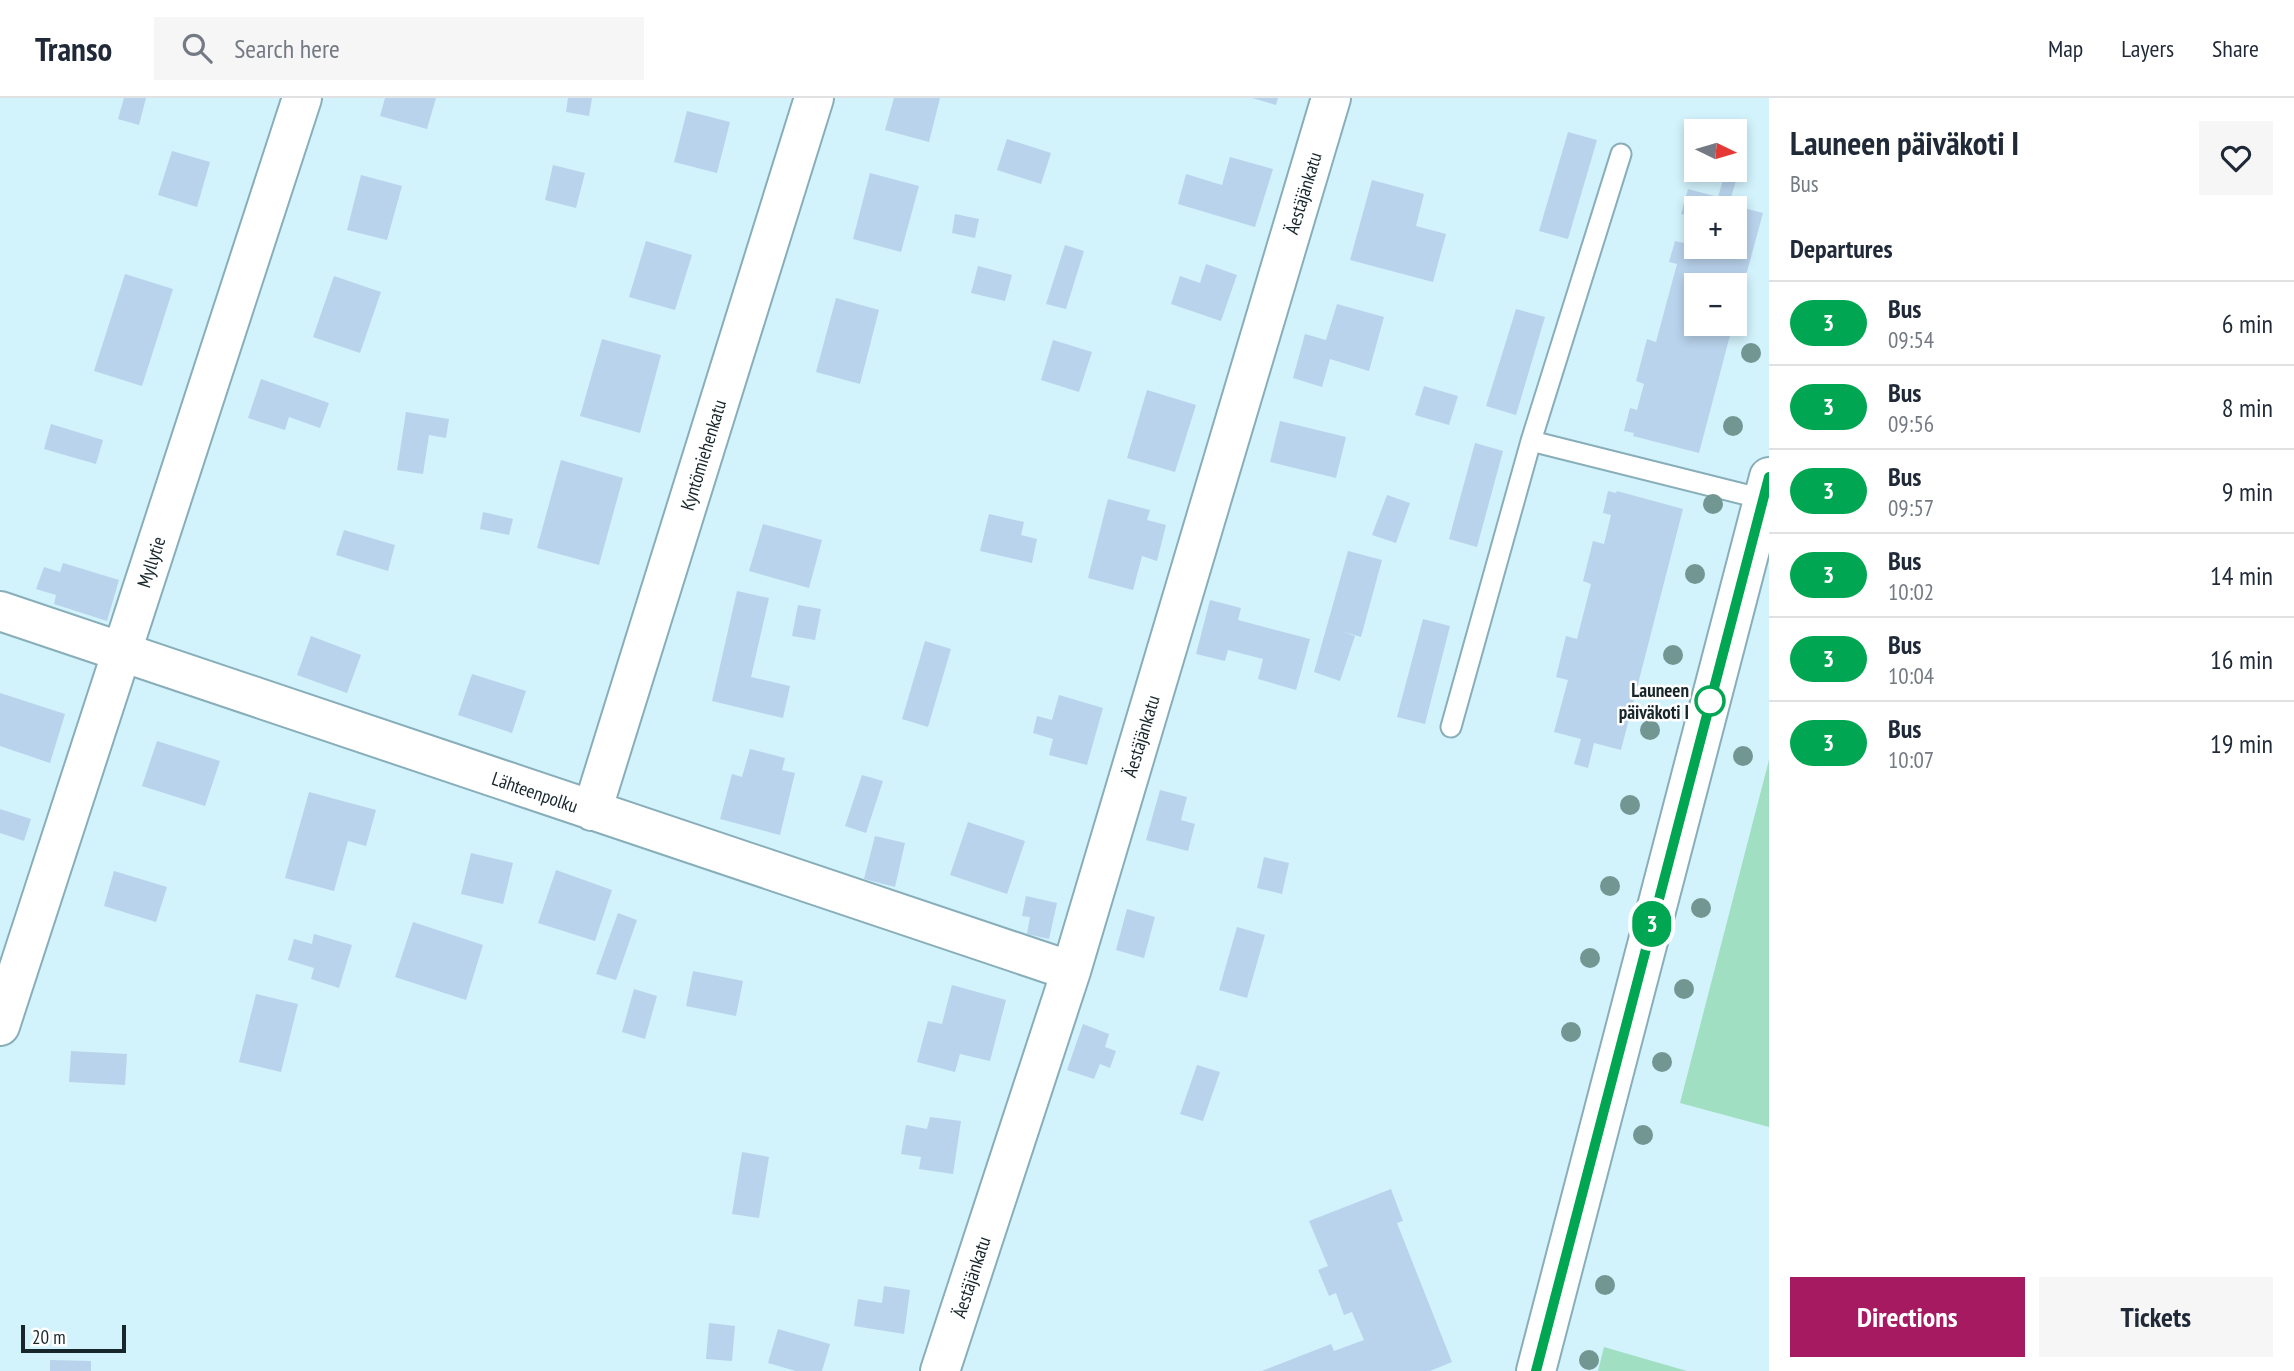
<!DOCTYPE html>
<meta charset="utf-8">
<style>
body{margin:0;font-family:"PT Sans Narrow",sans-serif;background:#f6f6f7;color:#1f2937;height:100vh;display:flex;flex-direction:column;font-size:26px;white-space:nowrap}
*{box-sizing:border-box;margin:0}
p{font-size:23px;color:#747a83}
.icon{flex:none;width:38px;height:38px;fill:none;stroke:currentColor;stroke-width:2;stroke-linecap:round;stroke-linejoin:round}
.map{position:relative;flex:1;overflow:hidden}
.drawer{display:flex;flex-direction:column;background:#fff;width:525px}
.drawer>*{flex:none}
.badge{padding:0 14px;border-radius:23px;font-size:24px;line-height:46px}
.needle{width:46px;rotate:95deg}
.buttons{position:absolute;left:1684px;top:21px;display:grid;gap:14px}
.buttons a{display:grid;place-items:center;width:63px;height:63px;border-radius:0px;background:#fff;box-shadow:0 4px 10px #0003;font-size:35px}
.scale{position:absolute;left:21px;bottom:18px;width:105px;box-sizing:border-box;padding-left:7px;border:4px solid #17262b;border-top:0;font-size:19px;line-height:24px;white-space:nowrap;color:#17262b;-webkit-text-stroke:5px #fff;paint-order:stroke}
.map>.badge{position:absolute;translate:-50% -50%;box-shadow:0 0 0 4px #fff}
h2{padding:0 21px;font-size:26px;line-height:63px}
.round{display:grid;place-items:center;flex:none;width:74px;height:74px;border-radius:0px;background:#f6f6f7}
.headline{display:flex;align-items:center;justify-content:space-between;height:119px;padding:0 21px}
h1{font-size:33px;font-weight:700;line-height:52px}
.button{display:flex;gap:14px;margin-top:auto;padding:14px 21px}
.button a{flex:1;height:80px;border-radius:0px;background:#a51a61;color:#fff;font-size:28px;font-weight:700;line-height:80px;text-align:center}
.button a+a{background:#f6f6f7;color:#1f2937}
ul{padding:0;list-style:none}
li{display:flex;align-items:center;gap:21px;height:84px;padding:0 21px;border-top:2px solid #e0e1e3}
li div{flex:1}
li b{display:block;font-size:26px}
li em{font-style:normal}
li .badge{min-width:77px;font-weight:700;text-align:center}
header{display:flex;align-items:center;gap:42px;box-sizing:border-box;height:98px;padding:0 35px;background:#fff;border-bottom:2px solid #e0e1e3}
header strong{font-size:33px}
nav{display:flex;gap:38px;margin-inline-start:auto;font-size:24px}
.search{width:490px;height:63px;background:#f6f6f7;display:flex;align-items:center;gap:18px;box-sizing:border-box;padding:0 24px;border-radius:0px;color:#747a83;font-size:26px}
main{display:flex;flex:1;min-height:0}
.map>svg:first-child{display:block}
.green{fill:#a1dfc2}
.building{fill:#b9d3ec;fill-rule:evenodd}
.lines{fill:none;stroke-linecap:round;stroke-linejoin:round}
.service-casing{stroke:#88aeba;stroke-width:23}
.minor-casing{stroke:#88aeba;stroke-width:42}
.secondary-casing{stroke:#88aeba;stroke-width:42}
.service{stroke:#fff;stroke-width:19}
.minor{stroke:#fff;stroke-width:38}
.secondary{stroke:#fff;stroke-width:38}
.tree{fill:#729792}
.line-casing{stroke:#fff;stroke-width:16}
.line{stroke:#00a651;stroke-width:10}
.stop-dot{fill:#fff;stroke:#00a651;stroke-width:3.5}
.labels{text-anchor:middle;stroke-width:5;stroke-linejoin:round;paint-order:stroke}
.street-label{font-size:19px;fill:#17262b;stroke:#fff}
.stop-label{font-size:19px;font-weight:bold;fill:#17262b;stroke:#fff;text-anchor:end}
</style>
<header>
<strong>Transo</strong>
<div class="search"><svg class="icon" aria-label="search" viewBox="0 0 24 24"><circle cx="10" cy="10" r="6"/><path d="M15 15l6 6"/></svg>Search here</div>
<nav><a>Map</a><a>Layers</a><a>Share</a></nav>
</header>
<main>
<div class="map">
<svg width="1769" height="1273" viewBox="0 0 1769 1273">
<rect width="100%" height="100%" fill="#d2f2fc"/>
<path class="green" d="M1769 662V1029L1680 1005Z
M1604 1249 1687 1273H1598Z"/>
<path class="building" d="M124 0H146L139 27 118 21Z
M385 0H436L427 31 380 18Z
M568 0H592L589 18 566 14Z
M894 0H940L929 44 885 32Z
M1252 0H1278L1276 7Z
M687 13 730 24 717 75 674 64Z
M1568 34 1597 42 1568 141 1539 133Z
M1007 41 1051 55 1041 86 997 72Z
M172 53 210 64 197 109 158 97Z
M1230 59 1273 71 1255 129 1178 106 1186 76 1222 87Z
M1734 64 1741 66 1729 106 1763 115 1735 218 1734 187H1696V226H1733L1699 355 1633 338 1634 335 1624 333 1630 310 1637 312 1644 286 1636 283 1647 241 1656 244 1677 166 1669 164 1675 143 1684 145 1691 119 1681 116 1688 91 1718 99 1726 72H1734ZM1696 110H1734V149H1696Z
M553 67 585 75 576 110 545 102Z
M870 75 919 88 901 154 853 141Z
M361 77 402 88 387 142 347 132Z
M1372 82 1424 96 1416 128 1446 136 1433 184 1350 162Z
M955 116 979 121 975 140 952 135Z
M646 143 692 157 675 212 629 199Z
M1065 147 1084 153 1066 211 1046 206Z
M1206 166 1237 177 1221 223 1171 206 1180 178 1200 185Z
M978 168 1012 177 1005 203 971 195Z
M125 176 173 191 142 288 94 273Z
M334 178 381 194 360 255 313 239Z
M836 200 879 212 860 286 816 274Z
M1337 206 1384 219 1369 273 1330 261 1322 289 1293 280 1305 236 1326 242Z
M1516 211 1545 219 1516 317 1486 308Z
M602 241 661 257 640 335 580 318Z
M1053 242 1092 254 1079 294 1041 282Z
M261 281 329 305 320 330 289 319 285 332 248 320Z
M1424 288 1458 298 1449 327 1415 317Z
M1147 292 1196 307 1175 374 1127 360Z
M406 314 449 321 446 340 429 337 423 376 397 372Z
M1280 323 1346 339 1336 380 1270 364Z
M51 326 103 342 96 366 44 351Z
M1475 345 1503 353 1477 449 1449 441Z
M561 362 623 380 599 467 537 450Z
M1608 393 1616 395 1617 393 1683 411 1621 652 1594 645 1588 670 1574 666 1581 641 1554 634 1568 582 1556 579 1566 538 1577 541 1591 486 1583 483 1593 443 1604 446 1611 417 1603 415Z
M1387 397 1410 405 1396 445 1372 437Z
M1108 401 1150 412 1147 422 1166 427 1157 463 1142 458 1133 492 1088 480Z
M483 414 513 421 509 437 480 431Z
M989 416 1024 424 1021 437 1037 441 1032 465 980 453Z
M763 426 822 442 809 490 749 473Z
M344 432 395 447 388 473 336 457Z
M1348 453 1382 462 1361 539 1341 533 1355 538 1340 583 1314 574Z
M63 465 119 482 107 523 54 506 56 497 36 491 44 469 60 474Z
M737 493 769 500 751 579 790 588 783 620 712 603Z
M1210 502 1241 510 1238 522 1310 541 1296 592 1258 581 1263 561 1228 552 1225 563 1196 556Z
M798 507 821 511 815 542 792 538Z
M1423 521 1450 528 1425 626 1397 619Z
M311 538 361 557 347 595 297 577Z
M925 543 951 551 928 629 902 621Z
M472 576 526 593 512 635 458 617Z
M0 595 65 616 50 665 0 648Z
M1059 597 1103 610 1087 667 1049 657 1053 641 1033 635 1037 618 1052 622Z
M157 643 220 663 205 708 142 688Z
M750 651 785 660 782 672 795 675 780 737 720 721 732 676 742 679Z
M862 677 883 683 866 735 845 728Z
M1160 692 1187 699 1181 722 1195 726 1188 753 1146 742Z
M309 694 376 712 366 748 348 743 334 793 285 780Z
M0 711 31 721 24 743 0 735Z
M968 724 1025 743 1007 796 950 777Z
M875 738 905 745 895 789 864 781Z
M471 755 513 765 503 806 461 796Z
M1264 759 1289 765 1282 796 1257 790Z
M556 772 612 792 595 843 538 825Z
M114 773 167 789 156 824 104 808Z
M1026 798 1057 805 1049 841 1027 836 1030 819 1022 818Z
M1127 811 1155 819 1144 860 1116 852Z
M618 815 637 822 616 882 596 876Z
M413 824 483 847 466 902 395 879Z
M1237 829 1265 837 1247 900 1219 892Z
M314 836 352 847 339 890 311 881 314 870 288 862 294 841 312 846Z
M693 873 743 883 736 918 686 908Z
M952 887 1006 902 990 963 960 956 955 974 917 964 928 923 942 926Z
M634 891 657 898 645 941 622 934Z
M256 896 298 906 281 974 239 964Z
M1083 926 1109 936 1105 949 1116 953 1110 970 1100 966 1094 981 1067 972Z
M71 953 127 956 125 987 69 984Z
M1197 967 1220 974 1203 1023 1180 1016Z
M930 1019 961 1023 953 1076 919 1071 921 1059 901 1056 906 1027 927 1031Z
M742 1054 769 1059 759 1120 732 1116Z
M1391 1091 1403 1123 1397 1125 1452 1264 1430 1273H1262L1331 1246 1334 1253 1364 1242 1352 1214 1344 1217 1336 1195 1329 1198 1318 1172 1328 1168 1309 1123Z
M884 1188 910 1192 904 1236 854 1228 858 1201 882 1205Z
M709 1225 735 1228 732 1263 706 1261Z
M778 1231 830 1246 822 1273H796L768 1265Z
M50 1262 91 1263V1273H50Z"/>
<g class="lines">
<defs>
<path id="service" d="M1531 343 1763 401
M1451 629 1531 343 1621 56"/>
<path id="minor" d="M0 513 1071 873
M592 713 814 0
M0 928 302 0
M940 1273 1071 873 1331 0"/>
<path id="secondary" d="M1536 1273 1769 379"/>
</defs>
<use href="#service" class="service-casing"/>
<use href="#minor" class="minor-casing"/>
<use href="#secondary" class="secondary-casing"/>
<use href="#service" class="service"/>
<use href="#minor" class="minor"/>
<use href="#secondary" class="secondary"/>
</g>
<g class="tree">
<circle cx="1751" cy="255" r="10"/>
<circle cx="1733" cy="328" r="10"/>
<circle cx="1713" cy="406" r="10"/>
<circle cx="1695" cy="476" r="10"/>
<circle cx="1673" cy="557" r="10"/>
<circle cx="1650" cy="632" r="10"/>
<circle cx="1743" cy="658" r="10"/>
<circle cx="1630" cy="707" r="10"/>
<circle cx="1610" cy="788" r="10"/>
<circle cx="1701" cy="810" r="10"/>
<circle cx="1590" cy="860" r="10"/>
<circle cx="1684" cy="891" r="10"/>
<circle cx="1571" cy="934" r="10"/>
<circle cx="1662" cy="964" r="10"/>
<circle cx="1643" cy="1037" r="10"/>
<circle cx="1605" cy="1187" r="10"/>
<circle cx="1589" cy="1262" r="10"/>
</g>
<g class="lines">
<defs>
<path id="line" d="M1536 1273 1769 379"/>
</defs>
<use href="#line" class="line-casing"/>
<use href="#line" class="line"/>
</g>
<circle class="stop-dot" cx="1710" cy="603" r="14"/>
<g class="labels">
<g class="street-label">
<text transform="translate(1303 95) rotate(-73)" y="7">Äestäjänkatu</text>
<text transform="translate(703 357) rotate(-73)" y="7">Kyntömiehenkatu</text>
<text transform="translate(151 464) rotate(-72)" y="7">Myllytie</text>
<text transform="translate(1141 638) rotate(-73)" y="7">Äestäjänkatu</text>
<text transform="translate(535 694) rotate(19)" y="7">Lähteenpolku</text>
<text transform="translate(971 1179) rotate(-72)" y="7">Äestäjänkatu</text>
</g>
<g class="stop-label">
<text x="1689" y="599">Launeen<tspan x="1689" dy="22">päiväkoti I</tspan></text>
</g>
</g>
</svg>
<div class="buttons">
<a><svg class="needle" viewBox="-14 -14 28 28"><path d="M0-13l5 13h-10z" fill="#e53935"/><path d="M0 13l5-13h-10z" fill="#747a83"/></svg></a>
<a>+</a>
<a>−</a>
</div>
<div class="scale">20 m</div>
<b class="badge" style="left:1652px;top:826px;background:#00a651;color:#fff">3</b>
</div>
<section class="drawer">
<div class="headline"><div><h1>Launeen päiväkoti I</h1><p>Bus</p></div><a class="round"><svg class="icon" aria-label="heart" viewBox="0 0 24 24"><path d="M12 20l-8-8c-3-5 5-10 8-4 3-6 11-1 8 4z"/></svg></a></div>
<h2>Departures</h2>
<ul>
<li><span class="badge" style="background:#00a651;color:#fff">3</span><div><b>Bus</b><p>09:54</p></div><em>6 min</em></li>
<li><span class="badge" style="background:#00a651;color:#fff">3</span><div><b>Bus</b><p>09:56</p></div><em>8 min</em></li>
<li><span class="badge" style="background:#00a651;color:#fff">3</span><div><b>Bus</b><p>09:57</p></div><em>9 min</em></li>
<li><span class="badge" style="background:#00a651;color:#fff">3</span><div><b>Bus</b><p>10:02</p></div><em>14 min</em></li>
<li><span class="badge" style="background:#00a651;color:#fff">3</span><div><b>Bus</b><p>10:04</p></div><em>16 min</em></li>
<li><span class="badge" style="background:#00a651;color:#fff">3</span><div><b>Bus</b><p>10:07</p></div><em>19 min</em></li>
</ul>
<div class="button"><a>Directions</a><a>Tickets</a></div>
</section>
</main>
